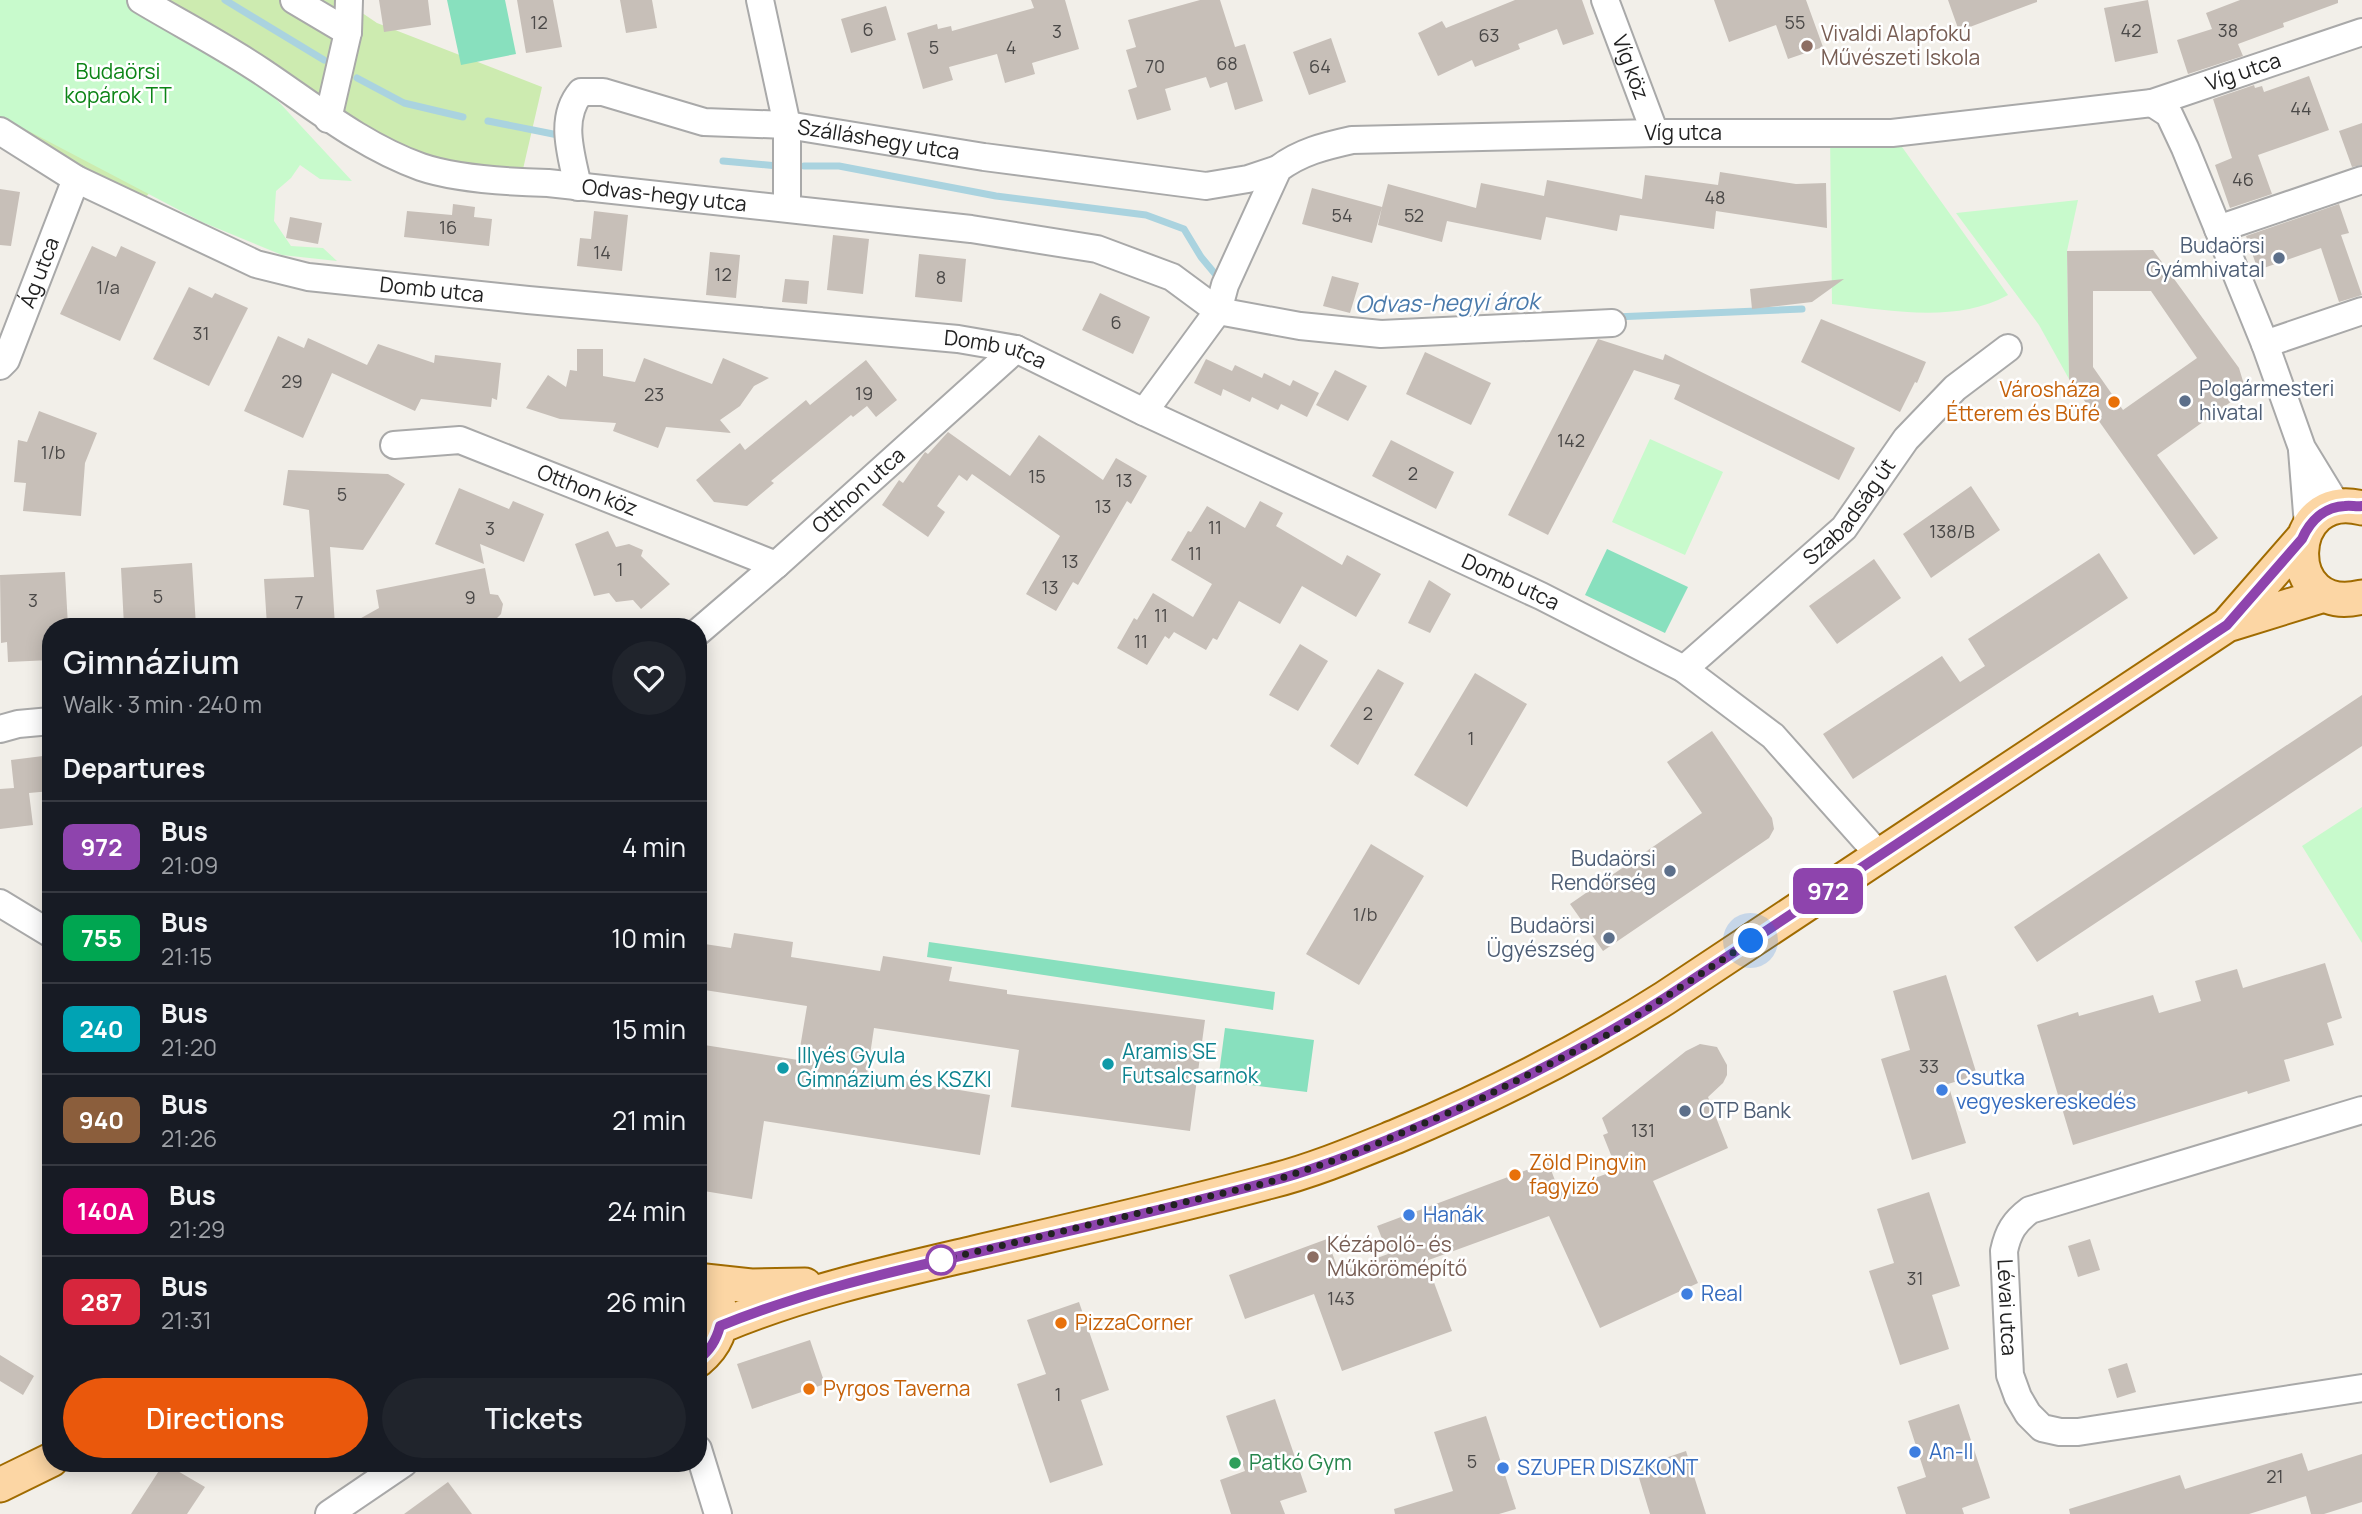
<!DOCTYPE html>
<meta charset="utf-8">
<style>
body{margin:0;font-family:Manrope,sans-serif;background:#20242c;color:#f1f3f6;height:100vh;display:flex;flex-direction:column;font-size:26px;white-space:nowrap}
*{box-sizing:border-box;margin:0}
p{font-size:23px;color:#9ea1a6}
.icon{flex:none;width:38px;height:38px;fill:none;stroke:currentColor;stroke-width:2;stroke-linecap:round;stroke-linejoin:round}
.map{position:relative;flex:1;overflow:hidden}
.details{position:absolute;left:42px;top:618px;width:665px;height:854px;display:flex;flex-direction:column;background:#171b24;border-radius:28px;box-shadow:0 4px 18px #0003}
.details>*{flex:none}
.badge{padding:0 14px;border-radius:10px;font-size:24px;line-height:46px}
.you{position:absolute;width:35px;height:35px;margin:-18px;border:5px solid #fff;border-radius:50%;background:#1a73e8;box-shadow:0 0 0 10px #1a73e833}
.map>.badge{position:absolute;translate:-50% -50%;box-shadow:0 0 0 4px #fff}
h2{padding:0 21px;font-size:26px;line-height:63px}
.round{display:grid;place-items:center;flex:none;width:74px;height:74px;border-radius:37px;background:#20242c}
.overview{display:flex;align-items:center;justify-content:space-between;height:119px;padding:0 21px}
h1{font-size:33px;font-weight:600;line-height:52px}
.cta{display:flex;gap:14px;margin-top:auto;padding:14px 21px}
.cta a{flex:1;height:80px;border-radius:42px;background:#ea580c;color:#fff;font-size:28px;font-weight:600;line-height:80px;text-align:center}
.cta a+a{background:#20242c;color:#f1f3f6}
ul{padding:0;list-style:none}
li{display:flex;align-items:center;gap:21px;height:91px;padding:0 21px;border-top:2px solid #363941}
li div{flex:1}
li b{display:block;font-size:26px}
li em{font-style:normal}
li .badge{min-width:77px;font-weight:700;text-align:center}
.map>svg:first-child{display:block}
.grass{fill:#cdebb0}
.park{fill:#c8facc}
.pitch{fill:#88e0be}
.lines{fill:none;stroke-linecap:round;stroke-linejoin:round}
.stream{stroke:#aad3df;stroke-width:7}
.building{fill:#c7bfb8;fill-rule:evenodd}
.minor-casing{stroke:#a9a9a9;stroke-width:30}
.major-casing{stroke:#a06b00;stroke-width:37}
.minor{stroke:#fff;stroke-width:26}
.major{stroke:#fcd6a4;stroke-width:33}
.line-casing{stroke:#fff;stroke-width:16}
.line{stroke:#8e44ad;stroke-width:10}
.walk{stroke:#222;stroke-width:7;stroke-dasharray:0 12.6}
.education-dot{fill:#8d6e63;stroke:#fff;stroke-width:2.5}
.service-dot{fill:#5c6f8a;stroke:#fff;stroke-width:2.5}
.food-dot{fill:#e8710a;stroke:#fff;stroke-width:2.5}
.culture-dot{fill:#0f9aa8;stroke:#fff;stroke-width:2.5}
.shop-dot{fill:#3f7fe0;stroke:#fff;stroke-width:2.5}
.stop-dot{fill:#fff;stroke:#8e44ad;stroke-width:3.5}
.leisure-dot{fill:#2e9e5b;stroke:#fff;stroke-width:2.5}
.labels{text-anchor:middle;stroke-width:5;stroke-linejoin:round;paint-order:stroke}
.number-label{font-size:18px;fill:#4b4948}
.education-label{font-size:21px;fill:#785e54;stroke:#fff;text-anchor:start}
.street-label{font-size:21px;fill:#222;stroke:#fff}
.park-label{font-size:21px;fill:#0c8416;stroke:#fff}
.service-label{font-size:21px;fill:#4e5e75;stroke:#fff;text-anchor:end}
.food-label{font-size:21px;fill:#c56008;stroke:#fff;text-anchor:start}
.culture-label{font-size:21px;fill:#0d838f;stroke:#fff;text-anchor:start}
.shop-label{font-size:21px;fill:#366cbe;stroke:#fff;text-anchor:start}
.leisure-label{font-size:21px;fill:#27864d;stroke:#fff;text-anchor:start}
.water-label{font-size:23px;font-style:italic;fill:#4a7aab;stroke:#fff}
</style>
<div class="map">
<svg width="2362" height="1514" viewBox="0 0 2362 1514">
<rect width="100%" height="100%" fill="#f2efe9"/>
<path class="grass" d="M0 0H343L377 23 542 87 520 182 423 168 259 70 137 207 0 131Z"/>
<path class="park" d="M0 0H141L239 59 352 181 320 179 300 165 291 178 276 191 274 221 291 246 323 248 337 261 282 255 202 222 0 116Z
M1830 133H1892L2008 295C1955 324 1890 310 1832 304Z
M2078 200 2067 251 2069 379 2039 325 1956 213Z
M1650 439 1723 472 1685 555 1612 522Z
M2362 807V943L2302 846Z"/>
<path class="pitch" d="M447 0H505L516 54 461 65Z
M1607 549 1688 587 1665 633 1585 595Z
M929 942 1275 992 1273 1010 927 957Z
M1225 1028 1314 1040 1307 1092 1218 1081Z"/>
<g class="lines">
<path class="stream" d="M225 0 324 60
M357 78 404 103 463 117
M488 121 558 135
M723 161 778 166
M804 166H839L996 196 1146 215 1184 229 1201 257 1221 281
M1615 317 1802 309"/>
</g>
<path class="building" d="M379 0H428L431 25 384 32Z
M517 0H553L562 47 526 53Z
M620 0H652L657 28 626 33Z
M1031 0H1065L1079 49 1032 63 1035 74 1005 83 997 54 949 67 953 80 923 89 907 33 937 24 938 29 951 26 952 31 1034 8Z
M1200 0H1220L1235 47 1245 44 1263 101 1235 110 1227 82 1210 88 1206 77 1165 89 1171 110 1137 120 1128 90 1137 87 1126 50 1136 47 1128 20Z
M1515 0H1582L1594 34 1563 45 1557 29 1518 44 1520 49 1475 67 1472 60 1438 76 1418 33 1442 21 1446 28Z
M1714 0H1806L1823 47 1788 59 1776 25 1729 42Z
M1948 0H2037V2L1959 31Z
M2148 0 2158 53 2115 62 2104 8Z
M2240 0H2338V3L2283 23 2284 27 2238 44 2243 56 2188 74 2177 40 2212 29 2206 13Z
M886 6 896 40 851 53 841 19Z
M1331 38 1346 82 1309 95 1293 52Z
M2309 76 2329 130 2258 155 2272 194 2230 208 2215 165 2232 158 2213 99 2254 85 2255 88 2262 86 2264 92Z
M2362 123V165L2352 167 2339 131Z
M1720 172 1796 184 1826 183 1827 228 1716 211 1714 229 1620 215 1617 231 1546 217 1541 240 1447 221 1442 242 1378 225 1382 207 1372 243 1302 224 1312 188 1382 207 1388 184 1476 208 1481 183 1544 196 1547 180 1642 199 1645 175 1718 185Z
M0 189 20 192 11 246 0 245Z
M453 204 475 207 474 217 492 219 489 246 404 237 407 211 452 215Z
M2339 204 2349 233 2341 235 2362 295 2339 302 2321 248 2258 270 2246 236Z
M594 211 628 215 622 271 577 266 580 238 591 239Z
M290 217 322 223 318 244 286 238Z
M833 235 869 239 863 294 827 290Z
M92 246 116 257 121 246 156 262 120 341 60 314Z
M2153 250 2239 368 2246 391 2157 455 2218 538 2194 555 2069 379 2067 251ZM2093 291H2151L2197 358 2123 410 2093 367Z
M710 252 740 255 736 298 706 295Z
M919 254 966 259 962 302 915 297Z
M1332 276 1359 283 1350 313 1323 306Z
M785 279 809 281 807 304 782 302Z
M1844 279 1812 302 1752 309 1750 289Z
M189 287 212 298 215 293 248 308 209 386 153 359Z
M1100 293 1150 317 1133 354 1082 330Z
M1821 319 1926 362 1917 383 1915 382 1900 412 1801 362Z
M278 336 304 348 308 338 367 365 378 344 434 363 435 355 501 363 497 400 492 398 491 407 421 399 415 411 332 373 303 438 244 411Z
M1598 339 1663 360 1665 354 1855 448 1839 480 1674 399 1680 385 1634 370 1548 535 1508 515Z
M577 349H603V376L635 382 644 358 712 384 723 358 769 378 754 386 740 406 720 420 731 433 666 427 658 448 613 431 616 423 560 419 526 408 548 375 566 387 570 370 577 371Z
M1425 352 1491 383 1471 425 1406 394Z
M1206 359 1232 371 1235 365 1262 378 1264 373 1290 386 1293 380 1319 393 1307 417 1281 404 1278 410 1252 397 1250 402 1223 389 1221 396 1194 383Z
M866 360 897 400 876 417 867 406 853 417 851 415 771 481 774 483 747 506 714 502 696 480 740 443 745 450 806 400 810 405Z
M1335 370 1367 386 1348 421 1316 405Z
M39 411 97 433 85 463 81 516 23 511 26 483 14 482 18 440 27 442Z
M948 432 1010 476 1039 435 1103 480 1116 458 1147 476 1131 504 1127 501 1078 585 1073 582 1056 611 1026 594 1060 536 972 474 967 481 959 475 937 506 945 512 928 537 882 505 899 480 903 483 925 452 928 454Z
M1391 440 1454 472 1436 509 1372 476Z
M288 470 388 474 405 484 363 550 330 547 335 626H267L264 579 314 577 309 510 283 505Z
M1971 486 2000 530 1931 578 1903 534Z
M459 488 509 509 513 501 544 514 524 562 480 544 484 564 435 544Z
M1260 501 1283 513 1276 526 1342 565 1347 555 1381 574 1356 617 1302 586 1280 624 1239 601 1217 640 1213 638 1206 650 1174 632 1169 639 1165 636 1147 665 1117 648 1134 618 1137 620 1153 593 1193 617 1212 584 1171 560 1188 531 1191 532 1207 506 1245 528Z
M608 531 616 547 629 544 643 550 641 556 670 584 641 609 633 600 616 602 609 593 594 596 575 544Z
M2099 553 2128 598 1853 779 1823 734 1942 656 1960 682 1985 666 1968 639Z
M1874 559 1901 598 1837 644 1809 606Z
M192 563 196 626H124L121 568Z
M485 568 490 594 498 595 503 604 501 614 495 620 496 626H347L379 608 376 590Z
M65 572 68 626H51V660L8 662 7 642 1 643 0 575Z
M1429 580 1451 594 1430 633 1408 623Z
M1300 644 1328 661 1298 711 1269 695Z
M1378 669 1404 683 1358 765 1330 746Z
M1475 673 1527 704 1467 807 1414 775Z
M2362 695V746L2037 962 2014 927Z
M1712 731 1772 818 1774 829 1769 838 1603 951 1570 904 1702 813 1667 762Z
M51 755V791L29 793 33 825 0 829V789L14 788 11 760Z
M1371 844 1424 876 1359 985 1306 954Z
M734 933 793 942 791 957 880 971 883 956 952 967 949 981 1007 990V994L1205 1020 1190 1131 1011 1107 1019 1050 874 1028 867 1075 990 1095 980 1155 764 1121 752 1199 698 1190V1044L798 1060 807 1006 698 989V943L731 948Z
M2325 963 2342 1018 2327 1023 2334 1045 2284 1060 2290 1081 2248 1094 2247 1091 2073 1145 2037 1025 2078 1012 2079 1016 2153 995 2159 1013 2201 1001 2195 981 2237 969 2243 988Z
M1946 975 1977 1075 1948 1084 1966 1143 1912 1160 1881 1059 1910 1050 1893 991Z
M1700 1044 1717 1047 1727 1065V1075L1723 1083 1708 1097 1728 1148 1653 1181 1698 1283 1600 1328 1549 1216 1426 1261 1452 1331 1342 1371 1314 1294 1245 1319 1229 1275 1327 1239 1339 1272 1388 1254 1377 1226 1548 1162 1559 1191 1617 1170 1603 1135 1608 1133 1602 1118 1686 1051Z
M1929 1192 1960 1286 1932 1295 1949 1349 1900 1365 1869 1271 1894 1263 1877 1209Z
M2090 1239 2100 1270 2078 1277 2068 1246Z
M1079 1302 1109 1390 1081 1400 1103 1465 1050 1483 1017 1384 1046 1374 1027 1320Z
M810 1340 825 1384 752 1409 737 1364Z
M0 1355 34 1376 23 1395 0 1381Z
M2127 1363 2136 1392 2117 1398 2108 1369Z
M1275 1399 1307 1492 1280 1501 1285 1514H1231L1220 1480 1245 1471 1226 1416Z
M1959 1404 1990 1498 1962 1508 1964 1514H1906L1897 1487 1926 1477 1908 1421Z
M1486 1416 1516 1509 1499 1514H1395L1394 1509 1453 1491 1434 1432Z
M1686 1451 1706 1514H1650L1636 1468Z
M2302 1453 2308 1471 2362 1454V1502L2324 1514H2311L2306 1496 2249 1514H2070L2069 1509 2180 1475 2185 1489Z
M164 1463 205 1487 187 1514H131Z
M448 1482 472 1514H404Z"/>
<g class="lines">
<defs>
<g id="minor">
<path id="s1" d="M141 0C181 24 222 45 261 71 312 105 362 146 421 167 456 179 511 182 548 183L971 229 1097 249 1172 277 1218 311 1300 326 1381 334 1612 323"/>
<path d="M294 0 348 32"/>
<path d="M760 0 787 125V208"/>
<path id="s2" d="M1605 0 1655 133"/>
<path d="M2152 103 2169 114 2185 148 2265 344 2302 448 2338 507"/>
<path d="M328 119 348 32 349 0"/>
<path id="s3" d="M0 131 76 179 256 264 308 277 528 300 958 339 1016 349 1144 412 1541 596 1684 669 1773 736 1880 856"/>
<path id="s4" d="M578 187C572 156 558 119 581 92H603L704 122 787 125 984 157 1206 186 1248 179 1278 169"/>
<path d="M2218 229 2362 180"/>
<path d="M2265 344 2362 311"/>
<path id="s5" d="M0 366 6 360 76 179"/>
<path id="s6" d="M1144 412 1218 311 1225 285 1278 169C1300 152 1325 146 1352 140L1655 133H1892L2152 103 2362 32"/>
<path id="s7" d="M394 445 460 440 776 565"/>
<path d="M2302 450 2308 526"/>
<path id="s8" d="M698 632 776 565 1016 349"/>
<path id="s9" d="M1684 669 1844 528 1906 439 1955 388 2008 348"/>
<path d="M0 729 18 724 51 721"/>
<path d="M0 903 51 934"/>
<path id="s10" d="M2362 1110 2030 1210C2014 1222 2008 1232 2004 1251L2010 1375 2018 1397 2028 1414 2042 1428 2060 1432H2078L2362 1388"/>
<path d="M698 1449 718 1514"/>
<path d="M329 1514 404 1463"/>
</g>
<path id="major" d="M2362 508C2284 487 2279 618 2362 597
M2227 625 2324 595
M705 1281 751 1286 805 1285
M721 1326C802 1292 888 1273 974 1253 1072 1230 1171 1208 1268 1182 1312 1171 1355 1153 1397 1136 1490 1097 1580 1052 1665 998L2227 625 2302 539
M698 1360C715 1346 724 1328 719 1306
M0 1485 51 1460"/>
</defs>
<use href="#minor" class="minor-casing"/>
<use href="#major" class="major-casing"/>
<use href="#minor" class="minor"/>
<use href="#major" class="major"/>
</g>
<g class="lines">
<defs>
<path id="line" d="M698 1360C710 1350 716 1341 720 1326 801 1293 885 1273 969 1254 1069 1231 1169 1209 1268 1182 1312 1171 1355 1153 1397 1136 1490 1097 1580 1052 1665 998L2227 625 2302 539C2310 521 2324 507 2345 506 2351 505 2356 507 2362 506"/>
</defs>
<use href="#line" class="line-casing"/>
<use href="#line" class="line"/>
<path class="walk" d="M941 1260 1270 1182 1353 1154 1478 1100 1609 1034 1751 941"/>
</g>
<g class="education-dot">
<circle cx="1807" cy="46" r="7"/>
<circle cx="1313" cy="1257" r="7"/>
</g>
<g class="service-dot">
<circle cx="2279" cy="258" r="7"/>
<circle cx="2185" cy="401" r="7"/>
<circle cx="1670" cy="871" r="7"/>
<circle cx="1609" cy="938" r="7"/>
<circle cx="1685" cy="1111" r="7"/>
</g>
<g class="food-dot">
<circle cx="2114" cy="402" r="7"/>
<circle cx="1515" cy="1175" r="7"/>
<circle cx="1061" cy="1323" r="7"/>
<circle cx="809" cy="1389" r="7"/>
</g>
<g class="culture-dot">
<circle cx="1108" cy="1064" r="7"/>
<circle cx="783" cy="1068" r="7"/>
</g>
<g class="shop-dot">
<circle cx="1942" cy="1090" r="7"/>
<circle cx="1409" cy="1215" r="7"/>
<circle cx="1687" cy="1294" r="7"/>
<circle cx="1915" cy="1452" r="7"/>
<circle cx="1503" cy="1468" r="7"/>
</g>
<circle class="stop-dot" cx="941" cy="1260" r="14"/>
<circle class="leisure-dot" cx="1235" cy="1463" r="7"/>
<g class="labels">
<g class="number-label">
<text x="539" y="29">12</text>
<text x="1795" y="29">55</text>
<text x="868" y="36">6</text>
<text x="2131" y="37">42</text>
<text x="2228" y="37">38</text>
<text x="1057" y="38">3</text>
<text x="1489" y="42">63</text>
<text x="934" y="54">5</text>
<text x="1011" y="54">4</text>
<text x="1227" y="70">68</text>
<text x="1155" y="73">70</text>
<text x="1320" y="73">64</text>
<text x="2301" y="115">44</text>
<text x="2243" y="186">46</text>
<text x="1715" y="204">48</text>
<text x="1342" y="222">54</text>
<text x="1414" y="222">52</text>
<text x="448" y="234">16</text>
<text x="602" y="259">14</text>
<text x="723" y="281">12</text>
<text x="941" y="284">8</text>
<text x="108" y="294">1/a</text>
<text x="1116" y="329">6</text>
<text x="201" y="340">31</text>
<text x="292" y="388">29</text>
<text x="864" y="400">19</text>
<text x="654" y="401">23</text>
<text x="1571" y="447">142</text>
<text x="53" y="459">1/b</text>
<text x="1413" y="480">2</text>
<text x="1037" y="483">15</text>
<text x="1124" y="487">13</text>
<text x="342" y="501">5</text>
<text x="1103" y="513">13</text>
<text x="1215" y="534">11</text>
<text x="490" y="535">3</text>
<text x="1952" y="538">138/B</text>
<text x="1195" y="560">11</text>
<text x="1070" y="568">13</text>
<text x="620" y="576">1</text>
<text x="1050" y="594">13</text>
<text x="158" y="603">5</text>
<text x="470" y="604">9</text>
<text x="33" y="607">3</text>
<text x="299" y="609">7</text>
<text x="1161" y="622">11</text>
<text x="1141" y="648">11</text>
<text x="1368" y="720">2</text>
<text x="1471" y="745">1</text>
<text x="1365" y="921">1/b</text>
<text x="1929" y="1073">33</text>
<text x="1643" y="1137">131</text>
<text x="1915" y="1285">31</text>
<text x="1341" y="1305">143</text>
<text x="1058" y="1401">1</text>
<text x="1472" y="1468">5</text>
<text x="2275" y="1483">21</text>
</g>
<g class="education-label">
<text x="1821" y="41">Vivaldi Alapfokú<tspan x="1821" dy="24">Művészeti Iskola</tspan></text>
<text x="1327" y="1252">Kézápoló- és<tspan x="1327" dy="24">Műkörömépítő</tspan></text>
</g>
<g class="street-label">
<text dy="7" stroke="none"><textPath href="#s2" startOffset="72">Víg köz</textPath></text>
<text dy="7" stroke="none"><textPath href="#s6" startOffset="1258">Víg utca</textPath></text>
<text dy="7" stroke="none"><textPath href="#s6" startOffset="691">Víg utca</textPath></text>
<text dy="7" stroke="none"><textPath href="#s4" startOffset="402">Szálláshegy utca</textPath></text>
<text dy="7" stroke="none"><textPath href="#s1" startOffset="572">Odvas-hegy utca</textPath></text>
<text dy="7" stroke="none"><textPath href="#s5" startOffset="102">Ág utca</textPath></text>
<text dy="7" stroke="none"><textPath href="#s3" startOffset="467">Domb utca</textPath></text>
<text dy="7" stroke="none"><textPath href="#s3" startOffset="1034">Domb utca</textPath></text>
<text dy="7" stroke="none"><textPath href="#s7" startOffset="203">Otthon köz</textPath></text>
<text dy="7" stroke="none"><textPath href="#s8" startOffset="214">Otthon utca</textPath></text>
<text dy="7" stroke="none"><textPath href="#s9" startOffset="229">Szabadság út</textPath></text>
<text dy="7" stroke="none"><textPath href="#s3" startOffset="1601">Domb utca</textPath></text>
<text dy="7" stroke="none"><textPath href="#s10" startOffset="453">Lévai utca</textPath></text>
</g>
<g class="park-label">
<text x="118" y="79">Budaörsi<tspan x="118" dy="24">kopárok TT</tspan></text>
</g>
<g class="service-label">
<text x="2265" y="253">Budaörsi<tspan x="2265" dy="24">Gyámhivatal</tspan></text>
<text x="2199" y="396" text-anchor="start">Polgármesteri<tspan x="2199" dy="24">hivatal</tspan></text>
<text x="1656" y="866">Budaörsi<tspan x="1656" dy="24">Rendőrség</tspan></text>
<text x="1595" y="933">Budaörsi<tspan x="1595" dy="24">Ügyészség</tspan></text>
<text x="1699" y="1118" text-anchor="start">OTP Bank</text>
</g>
<g class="food-label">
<text x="2100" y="397" text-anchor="end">Városháza<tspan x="2100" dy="24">Étterem és Büfé</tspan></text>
<text x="1529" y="1170">Zöld Pingvin<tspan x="1529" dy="24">fagyizó</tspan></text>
<text x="1075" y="1330">PizzaCorner</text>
<text x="823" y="1396">Pyrgos Taverna</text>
</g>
<g class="culture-label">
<text x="1122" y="1059">Aramis SE<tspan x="1122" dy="24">Futsalcsarnok</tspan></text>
<text x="797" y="1063">Illyés Gyula<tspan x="797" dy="24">Gimnázium és KSZKI</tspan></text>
</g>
<g class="shop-label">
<text x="1956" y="1085">Csutka<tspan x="1956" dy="24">vegyeskereskedés</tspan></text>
<text x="1423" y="1222">Hanák</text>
<text x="1701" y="1301">Real</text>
<text x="1929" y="1459">An-Il</text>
<text x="1517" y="1475">SZUPER DISZKONT</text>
</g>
<g class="leisure-label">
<text x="1249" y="1470">Patkó Gym</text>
</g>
<g class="water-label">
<text transform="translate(1447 303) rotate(-1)" y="8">Odvas-hegyi árok</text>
</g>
</g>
</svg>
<div class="you" style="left:1751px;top:941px"></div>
<b class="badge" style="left:1828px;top:891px;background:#8e44ad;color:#fff">972</b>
<section class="details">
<div class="overview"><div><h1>Gimnázium</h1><p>Walk · 3 min · 240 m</p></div><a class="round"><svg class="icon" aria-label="heart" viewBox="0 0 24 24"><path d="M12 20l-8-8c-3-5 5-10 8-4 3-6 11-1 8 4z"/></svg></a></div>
<h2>Departures</h2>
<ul>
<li><span class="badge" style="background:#8e44ad;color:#fff">972</span><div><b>Bus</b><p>21:09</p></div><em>4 min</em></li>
<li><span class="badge" style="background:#00a651;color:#fff">755</span><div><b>Bus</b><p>21:15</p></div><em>10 min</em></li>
<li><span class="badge" style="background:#00a3b4;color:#fff">240</span><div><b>Bus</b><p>21:20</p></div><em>15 min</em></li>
<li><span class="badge" style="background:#8b5e3c;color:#fff">940</span><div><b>Bus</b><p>21:26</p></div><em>21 min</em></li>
<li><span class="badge" style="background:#e6007e;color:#fff">140A</span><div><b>Bus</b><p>21:29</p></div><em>24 min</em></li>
<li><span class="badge" style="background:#d7263d;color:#fff">287</span><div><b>Bus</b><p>21:31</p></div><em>26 min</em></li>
</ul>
<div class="cta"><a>Directions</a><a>Tickets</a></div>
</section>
</div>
